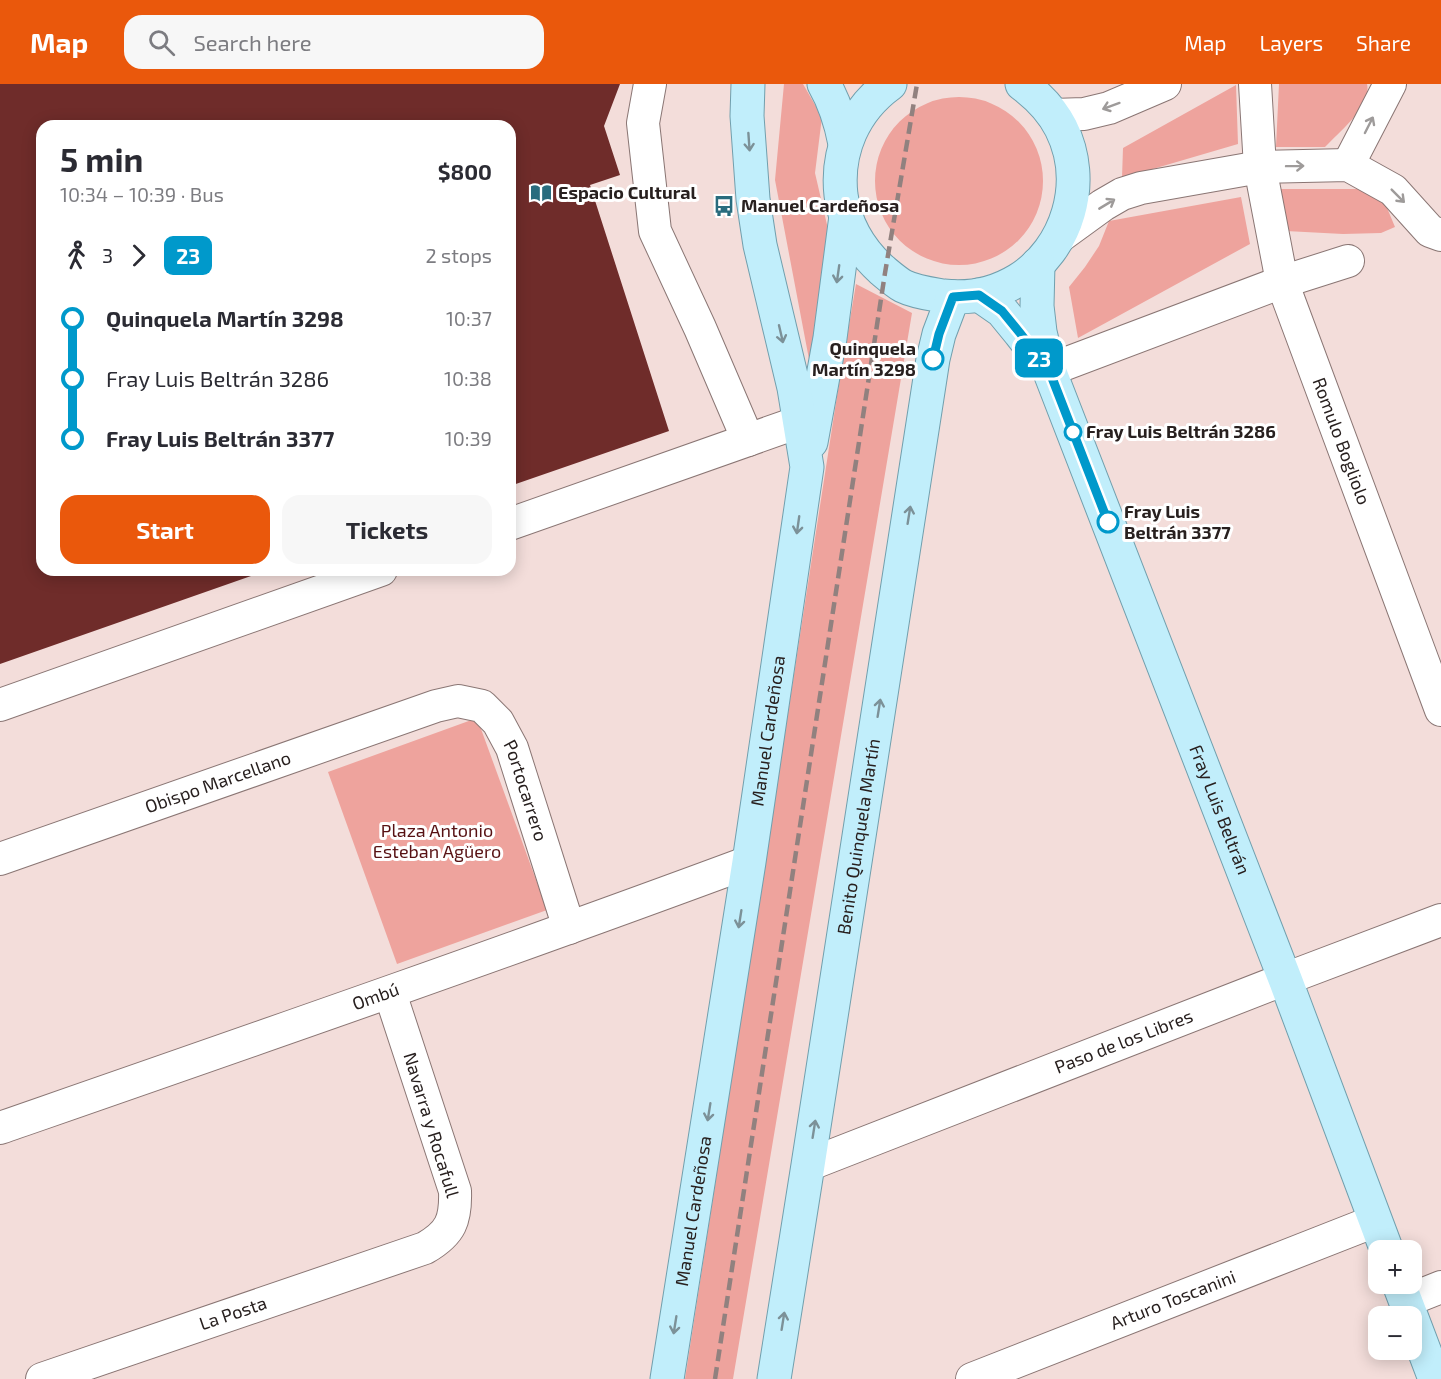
<!DOCTYPE html>
<meta charset="utf-8">
<style>
body{margin:0;font-family:"Exo 2",sans-serif;background:#f7f7f7;color:#2b2b33;height:100vh;display:flex;flex-direction:column;font-size:22px;white-space:nowrap}
*{box-sizing:border-box;margin:0}
p{font-size:20px;color:#7c7c81}
.icon{flex:none;width:33px;height:33px;fill:none;stroke:currentColor;stroke-width:2;stroke-linecap:round;stroke-linejoin:round}
.map{position:relative;flex:1;overflow:hidden}
.side{position:absolute;left:36px;top:36px;width:480px;height:456px;display:flex;flex-direction:column;background:#fff;border-radius:18px;box-shadow:0 3px 15px #0003}
.side>*{flex:none}
.badge{padding:0 12px;border-radius:9px;font-size:21px;line-height:39px}
.buttons{position:absolute;left:1368px;top:1156px;display:grid;gap:12px}
.buttons a{display:grid;place-items:center;width:54px;height:54px;border-radius:12px;background:#fff;box-shadow:0 3px 15px #0003;font-size:30px}
.map>.badge{position:absolute;translate:-50% -50%;box-shadow:0 0 0 3px #fff}
.legs{display:flex;align-items:center;gap:9px;height:66px;padding:0 24px;font-size:20px}
.legs p{margin-inline-start:auto}
.overview{display:flex;align-items:center;justify-content:space-between;height:102px;padding:0 24px}
h1{font-size:33px;font-weight:700;line-height:45px}
.primary-button{display:flex;gap:12px;margin-top:auto;padding:12px 24px}
.primary-button a{flex:1;height:69px;border-radius:18px;background:#ea580c;color:#fff;font-size:24px;font-weight:700;line-height:69px;text-align:center}
.primary-button a+a{background:#f7f7f7;color:#2b2b33}
ul{padding:0 24px;list-style:none}
li{display:flex;align-items:center;gap:21px;height:60px;font-size:22px}
li i{display:grid;place-items:center;width:9px;height:100%;margin:0 8px;background:currentColor}
li i::after{content:'';width:15px;height:15px;margin:-8px;border:4px solid;border-radius:50%;background:#fff}
li p{margin-inline-start:auto}
li:first-child i{background:linear-gradient(#0000 50%,currentColor 0)}
li:last-child i{background:linear-gradient(currentColor 50%,#0000 0)}
header{display:flex;align-items:center;gap:36px;box-sizing:border-box;height:84px;padding:0 30px;background:#ea580c;color:#fff}
header strong{font-size:28px}
nav{display:flex;gap:33px;margin-inline-start:auto;font-size:21px}
.search{width:420px;height:54px;background:#f7f7f7;display:flex;align-items:center;gap:15px;box-sizing:border-box;padding:0 21px;border-radius:18px;color:#7c7c81;font-size:22px}
.map>svg:first-child{display:block}
.green{fill:#eea39d}
.building{fill:#6f2c2a}
.lines{fill:none;stroke-linecap:round;stroke-linejoin:round}
.minor-casing{stroke:#8a7674;stroke-width:34}
.major-casing{stroke:#719fad;stroke-width:35}
.minor{stroke:#fff;stroke-width:32}
.major{stroke:#c1eefb;stroke-width:33}
.rail{stroke:#91817f;stroke-width:4.5;stroke-dasharray:12 6;stroke-linecap:butt}
.oneway{stroke:#9e9b9a}
.oneway2{stroke:#7c9198}
.line-1-casing{stroke:#fff;stroke-width:14}
.line-1{stroke:#0099cb;stroke-width:9}
.stop-1-dot{fill:#fff;stroke:#0099cb;stroke-width:3}
.labels{text-anchor:middle;stroke-width:6;stroke-linejoin:round;paint-order:stroke}
.poi-label{font-size:18px;font-weight:bold;fill:#28201f;stroke:#fff;text-anchor:start}
.stop-label{font-size:18px;font-weight:bold;fill:#28201f;stroke:#fff;text-anchor:start}
.street-label{font-size:18px;fill:#28201f;stroke:#fff}
.park-label{font-size:18px;fill:#571113;stroke:#fff}
</style>
<header>
<strong>Map</strong>
<div class="search"><svg class="icon" aria-label="search" viewBox="0 0 24 24"><circle cx="10" cy="10" r="6"/><path d="M15 15l6 6"/></svg>Search here</div>
<nav><a>Map</a><a>Layers</a><a>Share</a></nav>
</header>
<div class="map">
<svg width="1441" height="1295" viewBox="0 0 1441 1295">
<rect width="100%" height="100%" fill="#f3ddda"/>
<path class="green" d="M784 0H803L822 33 815 89 831 158 812 291 775 96Z
M1279 0H1367C1372 22 1339 48 1325 63H1276Z
M1236 1 1238 60 1122 94 1123 64Z
M875 97a84 84 0 1 1 168 0a84 84 0 1 1-168 0Z
M1280 105H1372L1385 119 1395 143 1381 149 1343 150 1286 147Z
M1241 113 1250 160 1078 254 1069 203 1085 183 1099 162 1109 137Z
M856 200 912 229 733 1295H685L837 312Z
M477 634 547 826 397 880 328 688Z"/>
<path class="building" d="M0 0H620L604 42 620 91 590 101 669 347 510 402V42H42V486H268L0 580Z"/>
<g class="lines">
<defs>
<g id="minor">
<path d="M650 0 643 39 655 147 700 244 748 356"/>
<path id="s1" d="M1255 0 1260 83 1282 198 1441 626"/>
<path d="M1053 31 1084 30 1109 24 1165 0"/>
<path d="M1348 81 1390 0"/>
<path d="M1059 153 1103 121 1122 110 1141 104 1260 83 1348 81 1393 106 1430 147 1441 151"/>
<path d="M1049 286 1282 198 1348 177"/>
<path d="M510 440 799 338"/>
<path d="M0 621 381 486"/>
<path id="s2" d="M0 775 436 622 458 617 482 622 498 638 512 664 569 844"/>
<path id="s3" d="M0 1044C250 957 501 870 749 778"/>
<path id="s4" d="M808 1081 1285 895 1441 836"/>
<path d="M1406 1217 1441 1203"/>
<path id="s5" d="M42 1295 425 1164C451 1149 456 1136 455 1107L390 909"/>
<path id="s6" d="M972 1295 1375 1137"/>
</g>
<g id="major">
<path d="M824 0C835 19 841 39 845 60"/>
<path d="M890 0C854 26 836 67 841 111 845 140 860 166 882 186 888 191 896 198 903 202 915 208 931 210 943 212 969 215 995 210 1018 196 1068 165 1088 98 1061 44 1052 26 1038 12 1022 0"/>
<path id="s7" d="M1038 180 1037 222 1040 248 1049 286 1285 895 1387 1167"/>
<path d="M979 211 1002 227 1020 249 1044 280"/>
<path d="M811 358 830 254 846 132"/>
<path d="M1399 1200 1435 1295"/>
<path id="s8" d="M667 1295 749 778 807 383 794 304 760 161 753 115 747 32 748 0"/>
<path id="s9" d="M774 1295 808 1081 933 275 939 250 953 213"/>
</g>
</defs>
<use href="#minor" class="minor-casing"/>
<use href="#major" class="major-casing"/>
<use href="#minor" class="minor"/>
<use href="#major" class="major"/>
<path class="rail" d="M715 1295 885 189 917 0"/>
</g>
<defs><path id="oneway-shaft" d="M-6 0H5M1.5-3L5.5 0L1.5 3" fill="none" stroke-width="1.6" stroke-linecap="round" stroke-linejoin="round" transform="scale(1.5)"/></defs>
<g class="oneway">
<use href="#oneway-shaft" transform="translate(1111 22) rotate(160)"/>
<use href="#oneway-shaft" transform="translate(1369 41) rotate(-63)"/>
<use href="#oneway-shaft" transform="translate(1295 82) rotate(-1)"/>
<use href="#oneway-shaft" transform="translate(1398 112) rotate(45)"/>
<use href="#oneway-shaft" transform="translate(1107 120) rotate(-31)"/>
</g>
<g class="oneway2">
<use href="#oneway-shaft" transform="translate(749 58) rotate(86)"/>
<use href="#oneway-shaft" transform="translate(838 190) rotate(98)"/>
<use href="#oneway-shaft" transform="translate(781 250) rotate(77)"/>
<use href="#oneway-shaft" transform="translate(909 431) rotate(-81)"/>
<use href="#oneway-shaft" transform="translate(798 441) rotate(98)"/>
<use href="#oneway-shaft" transform="translate(879 624) rotate(-81)"/>
<use href="#oneway-shaft" transform="translate(740 835) rotate(99)"/>
<use href="#oneway-shaft" transform="translate(709 1028) rotate(99)"/>
<use href="#oneway-shaft" transform="translate(814 1045) rotate(-81)"/>
<use href="#oneway-shaft" transform="translate(783 1237) rotate(-81)"/>
<use href="#oneway-shaft" transform="translate(675 1241) rotate(99)"/>
</g>
<g class="lines">
<defs>
<path id="line-1" d="M933 275 939 250 953 213 979 211 1002 227 1020 249 1049 286 1108 438"/>
</defs>
<use href="#line-1" class="line-1-casing"/>
<use href="#line-1" class="line-1"/>
</g>
<defs>
<symbol id="library-bare" viewBox="-9 -9 18 18"><path d="M-6-4Q-3-5.5-.7-3.5V5Q-3 3-6 4ZM6-4Q3-5.5 .7-3.5V5Q3 3 6 4Z" fill="#296c7e" stroke="#fff" stroke-width="2.5" paint-order="stroke"/></symbol>
<symbol id="bus-bare" viewBox="-9 -9 18 18"><path d="M-5-6H5V4H4V6H2V4H-2V6H-4V4H-5ZM-3.5-4V0h7V-4ZM-3.5 1.2v1.5H-2V1.2ZM2 1.2v1.5H3.5V1.2Z" fill="#296c7e" stroke="#fff" stroke-width="2.5" paint-order="stroke"/></symbol>
</defs>
<g fill-rule="evenodd">
<use href="#library-bare" x="526" y="94" width="30" height="30"/>
<use href="#bus-bare" x="709" y="107" width="30" height="30"/>
</g>
<g class="stop-1-dot">
<circle cx="933" cy="275" r="10"/>
<circle cx="1073" cy="348" r="8"/>
<circle cx="1108" cy="438" r="10"/>
</g>
<g class="labels">
<g class="poi-label">
<text x="558" y="115">Espacio Cultural</text>
<text x="741" y="128">Manuel Cardeñosa</text>
</g>
<g class="stop-label">
<text x="916" y="271" text-anchor="end">Quinquela<tspan x="916" dy="21">Martín 3298</tspan></text>
<text x="1086" y="354">Fray Luis Beltrán 3286</text>
<text x="1124" y="434">Fray Luis<tspan x="1124" dy="21">Beltrán 3377</tspan></text>
</g>
<g class="street-label">
<text dy="6" stroke="none"><textPath href="#s1" startOffset="370">Romulo Bogliolo</textPath></text>
<text dy="6" stroke="none"><textPath href="#s8" startOffset="656">Manuel Cardeñosa</textPath></text>
<text dy="6" stroke="none"><textPath href="#s2" startOffset="231">Obispo Marcellano</textPath></text>
<text dy="6" stroke="none"><textPath href="#s2" startOffset="606">Portocarrero</textPath></text>
<text dy="6" stroke="none"><textPath href="#s7" startOffset="579">Fray Luis Beltrán</textPath></text>
<text dy="6" stroke="none"><textPath href="#s9" startOffset="549">Benito Quinquela Martín</textPath></text>
<text dy="6" stroke="none"><textPath href="#s3" startOffset="398">Ombú</textPath></text>
<text dy="6" stroke="none"><textPath href="#s4" startOffset="339">Paso de los Libres</textPath></text>
<text transform="translate(431 1041) rotate(73)" y="6">Navarra y Rocafull</text>
<text dy="6" stroke="none"><textPath href="#s8" startOffset="170">Manuel Cardeñosa</textPath></text>
<text dy="6" stroke="none"><textPath href="#s6" startOffset="216">Arturo Toscanini</textPath></text>
<text dy="6" stroke="none"><textPath href="#s5" startOffset="202">La Posta</textPath></text>
</g>
<g class="park-label">
<text x="437" y="753">Plaza Antonio<tspan x="437" dy="21">Esteban Agüero</tspan></text>
</g>
</g>
</svg>
<div class="buttons">
<a>+</a>
<a>−</a>
</div>
<b class="badge" style="left:1039px;top:274px;background:#0099cb;color:#fff">23</b>
<section class="side">
<div class="overview"><div><h1>5 min</h1><p>10:34 – 10:39 · Bus</p></div><b>$800</b></div>
<div class="legs"><svg class="icon" aria-label="walk" viewBox="0 0 24 24"><circle cx="13" cy="4" r="2"/><path d="M13 8l-2 6 4 7M11 14l-3 7M7 12l3-4h3l4 4"/></svg>3<svg class="icon" aria-label="forward" viewBox="0 0 24 24"><path d="M9 5l7 7-7 7"/></svg><b class="badge" style="background:#0099cb;color:#fff">23</b><p>2 stops</p></div>
<ul>
<li><i style="color:#0099cb"></i><b>Quinquela Martín 3298</b><p>10:37</p></li>
<li><i style="color:#0099cb"></i><span>Fray Luis Beltrán 3286</span><p>10:38</p></li>
<li><i style="color:#0099cb"></i><b>Fray Luis Beltrán 3377</b><p>10:39</p></li>
</ul>
<div class="primary-button"><a>Start</a><a>Tickets</a></div>
</section>
</div>
